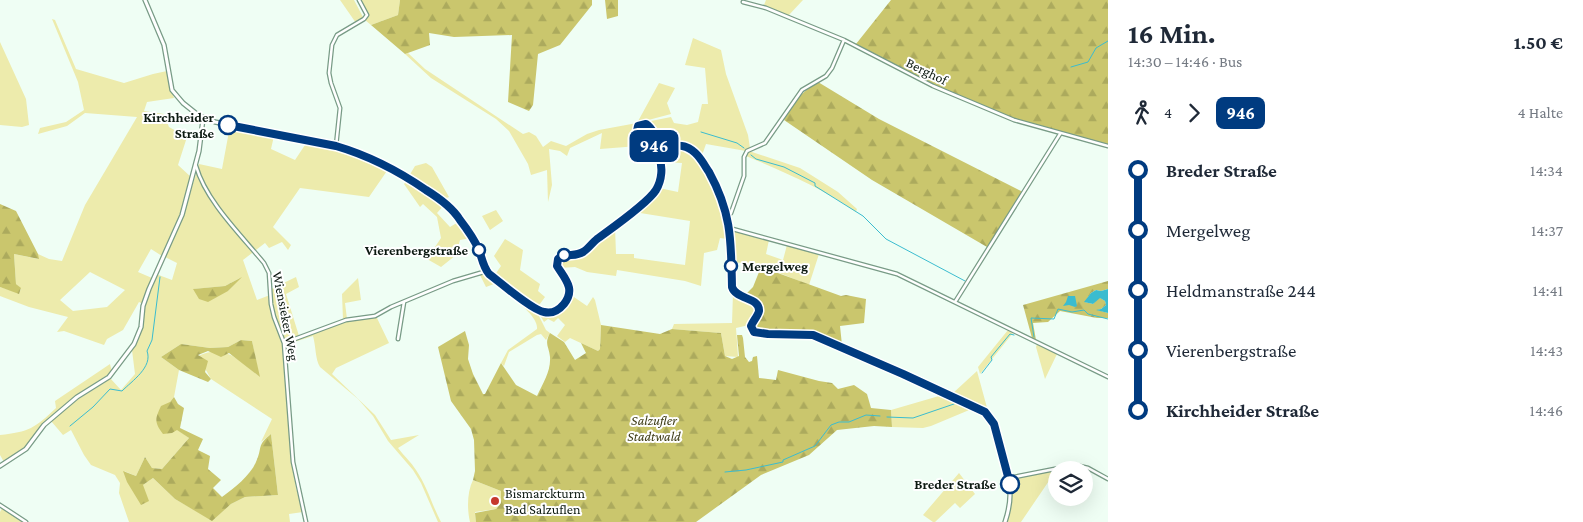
<!DOCTYPE html>
<html lang="de">
<meta charset="utf-8">
<style>
body{margin:0;font-family:"Crimson Pro",serif;background:#f6f6f7;color:#1f2937;height:100vh;display:flex;flex-direction:column;font-size:19px;white-space:nowrap}
*{box-sizing:border-box;margin:0}
p{font-size:16px;color:#747a83}
.icon{flex:none;width:28px;height:28px;fill:none;stroke:currentColor;stroke-width:2;stroke-linecap:round;stroke-linejoin:round}
.map{position:relative;flex:1;overflow:hidden}
.panel{display:flex;flex-direction:column;background:#fff;width:475px}
.panel>*{flex:none}
.badge{padding:0 10px;border-radius:8px;font-size:18px;line-height:32px}
.buttons{position:absolute;left:1048px;top:461px;display:grid;gap:10px}
.buttons a{display:grid;place-items:center;width:45px;height:45px;border-radius:50%;background:#fff;box-shadow:0 5px 20px #0002;font-size:25px}
.map>.badge{position:absolute;translate:-50% -50%;box-shadow:0 0 0 2px #fff}
.legs{display:flex;align-items:center;gap:8px;height:55px;padding:0 20px;font-size:16px}
.legs p{margin-inline-start:auto}
.summary{display:flex;align-items:center;justify-content:space-between;height:85px;padding:0 20px}
h1{font-size:28px;font-weight:700;line-height:38px}
ul{padding:0 20px;list-style:none}
li{display:flex;align-items:center;gap:18px;height:60px;font-size:19px}
li i{display:grid;place-items:center;width:8px;height:100%;margin:0 6px;background:currentColor}
li i::after{content:'';width:12px;height:12px;margin:-6px;border:4px solid;border-radius:50%;background:#fff}
li p{margin-inline-start:auto}
li:first-child i{background:linear-gradient(#0000 50%,currentColor 0)}
li:last-child i{background:linear-gradient(currentColor 50%,#0000 0)}
main{display:flex;flex:1;min-height:0}
.map>svg:first-child{display:block}
.green{fill:#edebac;fill-rule:evenodd}
.forest{fill:url(#forest-firs)}
.water{fill:#3bbccf}
.lines{fill:none;stroke-linecap:round;stroke-linejoin:round}
.stream{stroke:#3bbccf;stroke-width:1}
.minor-casing{stroke:#789b86;stroke-width:5}
.secondary-casing{stroke:#789b86;stroke-width:5.5}
.minor{stroke:#fff;stroke-width:2.5}
.secondary{stroke:#fff;stroke-width:3}
.line-1-casing{stroke:#fff;stroke-width:11}
.line-1{stroke:#003b80;stroke-width:8}
.stop-1-dot{fill:#fff;stroke:#003b80;stroke-width:2.5}
.poi-dot{fill:#c5382c;stroke:#fff;stroke-width:2}
.labels{text-anchor:middle;stroke-width:4;stroke-linejoin:round;paint-order:stroke}
.street-label{font-size:14px;fill:#0c1911;stroke:#fff}
.stop-label{font-size:14px;font-weight:bold;fill:#0c1911;stroke:#fff;text-anchor:end}
.park-label{font-size:14px;font-style:italic;fill:#3e3c16;stroke:#fff}
.poi-label{font-size:14px;fill:#0c1911;stroke:#fff;text-anchor:start}
</style>
<main>
<div class="map">
<svg width="1108" height="522" viewBox="0 0 1108 522">
<defs>
<pattern id="forest-firs" width="22" height="20" patternUnits="userSpaceOnUse" patternTransform="scale(1.25)"><rect width="22" height="20" fill="#cac66d"/><path d="M5 1l3.5 6h-7zM16 11l3.5 6h-7z" fill="#acaa5d"/></pattern>
</defs>
<rect width="100%" height="100%" fill="#effef4"/>
<path class="green" d="M340 0H354L364 19 356 23Z
M359 0H400L398 15 371 25 365 20 368 15Z
M766 0H803L788 16 766 7 764 5Z
M52 19 55 20 76 69 124 83 153 74 167 71 171 90 174 98 147 102 144 111 164 114 169 127 187 137 178 165 191 177 181 214 162 256 151 249 138 272 152 278 143 304 139 302 123 330 107 339 104 345 64 331 57 332 68 317 29 307 0 296V287L19 293 21 289 16 284 14 254 38 259V254L49 259 62 261 85 205 137 117 85 113 67 126 38 134 40 128 66 122 84 110 78 82ZM90 272 125 290 107 307 73 311 60 300Z
M693 38 721 50 726 74 748 135 750 148 746 151 706 144 701 158C684 137 674 151 662 141 657 137 654 130 650 124L651 121 671 117 674 123 687 125 698 122 702 104H708L705 68 685 65Z
M0 42 26 99 29 125 22 127 0 125Z
M408 53 425 69 523 134 529 132 536 136 543 147 551 141 566 146 587 134 599 130 637 123 659 83 675 88 667 103 671 114 637 123C632 135 643 140 651 145L600 149 602 133 570 148 567 156 560 151 549 149 552 185 548 202 547 170 531 175 528 164 509 131 496 119 431 78 405 54Z
M643 125C653 126 653 139 661 144 669 149 679 144 687 149 711 161 727 214 728 239L720 238 717 250 704 253 701 286 685 281 617 270 616 276 587 272 575 267 560 268C557 264 558 262 560 258L584 253 615 227 616 254H634V258L685 265 690 221 634 212 659 188 678 192 682 163 664 162C661 157 659 150 656 146 650 139 638 138 640 127Z
M230 126 274 136 271 149 295 160 307 142C336 147 362 155 389 168L369 197 300 188 273 227 291 245 288 250 282 242 269 248 265 243 243 260 257 300 270 295 273 318 283 344 292 462 296 488 303 512 289 514 290 522H129L119 493 120 483 115 475 91 465 84 455 71 430 63 435 51 421 77 400 104 383 110 378 121 390 135 374 132 350 138 341 142 327 146 298 156 274 172 280 177 263 165 257 183 216 199 164 222 169ZM240 278 228 291 194 289 225 286ZM241 340 252 341 259 376C238 360 226 343 198 356L211 379 272 419 261 442 271 434 278 495 245 497 231 504 212 520 175 499 153 478 143 485 124 471 136 476 145 457 152 468 162 469 189 438 177 429 170 402 174 397 179 370 161 357 181 344 210 348 228 347Z
M749 151 800 168 838 192 857 209 856 212C822 188 784 172 746 156Z
M426 163 432 167 449 197 442 200 409 176 415 166Z
M408 179 444 205 437 213 450 227 460 221 471 238 460 240 456 255 441 267 427 259 441 238 437 217 423 204 420 207 404 184Z
M496 210 503 221 490 230 482 216Z
M731 230 769 240 766 254 783 260 787 245 819 254 809 285C784 275 759 263 732 262Z
M505 239 523 250 520 270 540 284 538 291 545 297 537 308 494 276 501 266 494 256Z
M487 273 537 312 546 330 550 333 546 340 541 334 537 335 509 352 504 366 501 363 508 350 537 329C539 314 505 293 494 284L486 287 480 275Z
M296 277 299 287 286 294 299 336 343 320 342 294 358 278 361 300 345 303 347 319 376 316 389 343 336 368 332 374 375 415 391 440 419 435 398 448C404 456 411 462 416 470 427 486 432 505 441 522H438L421 483 413 470 388 441 373 416 358 399 320 367C315 359 316 346 313 336L285 345 275 317 271 289Z
M733 293C752 305 766 298 749 325L736 328 738 357 725 356 721 333 672 329 674 324 732 323Z
M571 295 587 306 593 297 595 300 601 325 600 349 598 351 570 338 565 342 557 336 565 325 558 318 554 322 548 319 544 322 540 315 541 313C555 315 565 309 571 295Z
M1008 330 1013 333 980 374 978 367Z
M1037 344 1057 354 1045 379 1036 347Z
M110 364 112 372 71 399 43 425 25 448 4 462 0 455V435C29 432 35 428 56 408L55 401Z
M977 371 989 415 952 394Z
M941 393 974 408 931 426 923 428 892 427 891 410 939 396Z
M1061 469 1056 470V473L1053 475 1021 522H1006L1011 496V483L1013 478Z
M959 473 975 494 960 508 955 503 935 522H933L923 515Z
M473 480 501 491 502 503 496 509 475 512 476 522H470C467 509 467 492 473 480Z
M2 508 25 522H0V512Z"/>
<path class="forest" d="M400 0H592V5L560 45 538 54 533 105 529 111 508 102 512 35 454 37 429 33 430 45 405 54 371 25 398 15Z
M605 0H618V16L607 19Z
M891 0H1108V145L1015 120 934 85 856 44Z
M818 82 879 119 1023 192 987 247 872 180 784 120C795 101 799 94 818 82Z
M0 204 16 211 38 254 39 259 14 254 16 284 21 288 19 294 0 287Z
M761 267 841 296 846 295 866 299 864 323 840 326 842 345 813 334H768L754 331 752 325 759 314 758 305 744 296 753 287Z
M242 277 228 291 208 302 199 299 193 289 225 286Z
M1108 281V289L1101 291 1096 290 1091 293 1085 302 1093 304 1099 297 1105 301 1106 305 1101 309 1098 310 1108 313V318H1097L1060 311 1048 322 1033 323 1036 340 1032 338 1023 305Z
M601 325 660 334 672 329 721 333 725 356 732 359 739 356 737 335H742L743 338 745 357 749 362 752 361 753 357 757 356 759 378 776 380 778 370 819 381 832 383 838 389 854 385 867 394 871 408 891 410 892 427 874 426 837 430 809 455 761 475 696 522H476L475 513 496 509 501 503V491L473 480 475 471 474 440 471 429 451 401 438 347 465 331 469 345 468 359 473 374 483 394H485L501 363 516 385 537 396C543 383 551 371 550 357 549 346 544 344 550 333L564 342 575 360 586 353 581 343 598 351 600 349Z
M241 340 252 341 260 377 229 353 221 357 208 351 198 355 208 361 205 372 211 379 208 382 179 370 161 357 181 344 210 348 228 347Z
M174 397 178 404 184 408 180 428 203 439 198 450 210 456 208 469 221 480 213 488 222 497C234 488 250 476 256 462 263 447 256 446 271 434L278 495 245 497 231 504 212 521 175 499 153 478 143 485 149 501 141 505 127 482 123 471 136 476 145 457 152 468 162 469 189 438 177 430 172 433 163 434C154 422 155 419 161 406L170 402Z"/>
<path class="water" d="M1108 289V313L1096 310 1101 309 1106 305 1105 301 1100 298 1093 304 1084 302 1091 293 1096 290 1101 291Z
M1068 296H1075L1077 306 1075 307 1069 305 1063 306 1066 302Z"/>
<g class="lines">
<path class="stream" d="M1071 67 1088 62 1096 48 1108 41
M701 132 737 143 744 148
M751 155 756 159 784 167 815 183V186L863 216 886 239 965 281
M1034 337 1031 318 1054 319 1058 309 1072 312 1084 310 1088 314 1108 319
M982 373 992 360 991 357 1010 334 1014 335
M887 417 913 418 954 404
M70 426 93 407 110 389 122 391C132 381 153 367 147 351L152 340 160 277
M725 472 746 470 783 462V460L815 446 831 425 839 422H849L866 415 880 416"/>
<defs>
<path id="minor" d="M743 2 766 8 844 40 933 86 1014 120 1108 146
M336 146 340 108 331 83 329 73 332 45 337 35 364 19 367 15 359 0
M196 166C206 201 240 234 264 263L269 273 271 304 274 317 284 343 293 462 306 522
M728 216 731 213 744 176V157L747 151 765 143 802 90 826 76 832 68 844 40
M729 228 897 274 1108 377
M955 302 1060 134
M398 339 404 302
M284 343 346 320 375 316 391 307 453 281 487 271
M1009 478 1075 465 1088 468 1108 479
M0 505 26 522"/>
<path id="secondary" d="M145 0 164 45 172 90 183 103 198 115 215 122 336 146 352 151 390 167 436 197 452 209 473 240 485 267 489 274C501 283 532 310 544 312 552 314 559 310 564 304 576 289 564 278 557 265L558 259C566 253 575 257 583 252 588 249 592 243 597 239 612 227 647 205 656 190 662 180 663 167 659 156 655 142 643 142 637 131L638 126 646 124C653 128 655 136 661 142 670 150 684 142 696 153 702 159 706 168 710 176 732 214 731 245 731 287 736 300 760 297 759 311 758 316 753 321 751 326L754 332 768 334 813 335 903 374 985 412C998 424 1010 476 1010 495 1010 504 1008 513 1005 522
M0 466 26 449 44 425 77 397 109 377 134 344 141 327 143 306 149 289 182 215 199 151 203 119"/>
</defs>
<use href="#minor" class="minor-casing"/>
<use href="#secondary" class="secondary-casing"/>
<use href="#minor" class="minor"/>
<use href="#secondary" class="secondary"/>
</g>
<g class="lines">
<defs>
<path id="line-1" d="M228 125 336 146C370 156 397 170 426 190 439 198 452 207 460 220 467 229 474 239 479 250 482 258 483 267 489 274 501 283 532 310 544 312 552 314 559 310 564 304 576 289 565 279 557 266L558 259C566 253 575 257 583 252 588 249 592 243 597 239 612 228 647 204 656 190 662 180 663 167 659 156 655 142 643 142 637 131L638 126 646 124C654 129 655 140 664 144 670 147 679 144 686 147 697 151 703 163 709 172 732 214 731 241 732 287 736 300 760 297 759 311 758 316 753 321 751 326L754 332 768 334 813 335 903 374 985 412 994 424 1010 484"/>
</defs>
<use href="#line-1" class="line-1-casing"/>
<use href="#line-1" class="line-1"/>
</g>
<g class="stop-1-dot">
<circle cx="228" cy="125" r="9"/>
<circle cx="479" cy="250" r="6"/>
<circle cx="564" cy="255" r="6"/>
<circle cx="731" cy="266" r="6"/>
<circle cx="1010" cy="484" r="9"/>
</g>
<circle class="poi-dot" cx="495" cy="501" r="5"/>
<g class="labels">
<g class="street-label">
<text transform="translate(927 71) rotate(26)" y="5">Berghof</text>
<text transform="translate(286 316) rotate(79)" y="5">Wiensieker Weg</text>
</g>
<g class="stop-label">
<text x="214" y="122">Kirchheider<tspan x="214" dy="16">Straße</tspan></text>
<text x="468" y="255">Vierenbergstraße</text>
<text x="742" y="271" text-anchor="start">Mergelweg</text>
<text x="996" y="489">Breder Straße</text>
</g>
<g class="park-label">
<text x="654" y="425">Salzufler<tspan x="654" dy="16">Stadtwald</tspan></text>
</g>
<g class="poi-label">
<text x="505" y="498">Bismarckturm<tspan x="505" dy="16">Bad Salzuflen</tspan></text>
</g>
</g>
</svg>
<div class="buttons">
<a><svg class="icon" aria-label="layers" viewBox="0 0 24 24"><path d="M12 4l9 5-9 5-9-5zM3 14l9 5 9-5"/></svg></a>
</div>
<b class="badge" style="left:654px;top:146px;background:#003b80;color:#fff">946</b>
</div>
<section class="panel">
<div class="summary"><div><h1>16 Min.</h1><p>14:30 – 14:46 · Bus</p></div><b>1.50 €</b></div>
<div class="legs"><svg class="icon" aria-label="walk" viewBox="0 0 24 24"><circle cx="13" cy="4" r="2"/><path d="M13 8l-2 6 4 7M11 14l-3 7M7 12l3-4h3l4 4"/></svg>4<svg class="icon" aria-label="forward" viewBox="0 0 24 24"><path d="M9 5l7 7-7 7"/></svg><b class="badge" style="background:#003b80;color:#fff">946</b><p>4 Halte</p></div>
<ul>
<li><i style="color:#003b80"></i><b>Breder Straße</b><p>14:34</p></li>
<li><i style="color:#003b80"></i><span>Mergelweg</span><p>14:37</p></li>
<li><i style="color:#003b80"></i><span>Heldmanstraße 244</span><p>14:41</p></li>
<li><i style="color:#003b80"></i><span>Vierenbergstraße</span><p>14:43</p></li>
<li><i style="color:#003b80"></i><b>Kirchheider Straße</b><p>14:46</p></li>
</ul>
</section>
</main>
